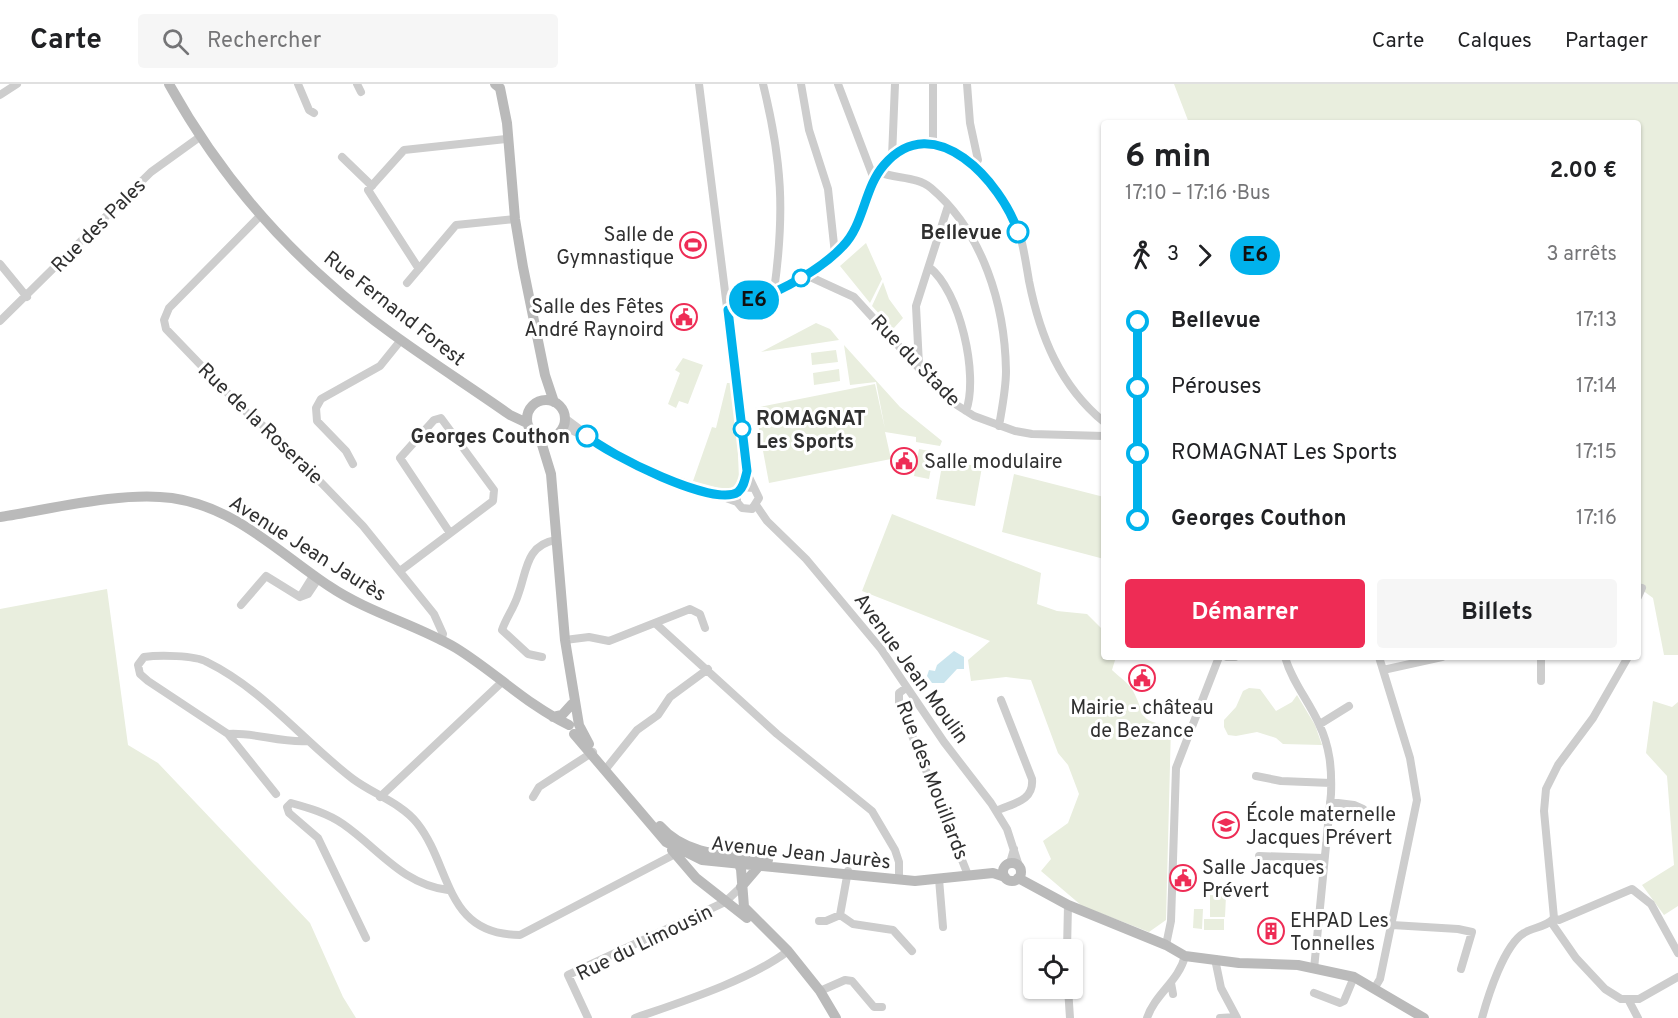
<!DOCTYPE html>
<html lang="fr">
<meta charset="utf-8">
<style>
body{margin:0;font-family:Overpass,sans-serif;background:#f6f6f6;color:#202124;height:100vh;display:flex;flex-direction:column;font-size:22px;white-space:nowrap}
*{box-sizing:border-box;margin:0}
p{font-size:20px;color:#757577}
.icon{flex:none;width:33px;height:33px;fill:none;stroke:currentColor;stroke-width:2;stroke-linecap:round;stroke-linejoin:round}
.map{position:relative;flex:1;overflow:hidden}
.drawer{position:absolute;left:1101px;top:36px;width:540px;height:540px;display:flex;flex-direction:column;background:#fff;border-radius:6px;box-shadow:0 2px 4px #0004}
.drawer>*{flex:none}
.badge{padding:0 12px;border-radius:20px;font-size:21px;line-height:39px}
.tools{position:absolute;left:1023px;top:855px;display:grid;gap:12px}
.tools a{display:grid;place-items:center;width:60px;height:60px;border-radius:6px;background:#fff;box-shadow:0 2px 4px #0004;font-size:30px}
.map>.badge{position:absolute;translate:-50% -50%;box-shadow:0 0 0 3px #fff}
.legs{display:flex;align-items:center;gap:9px;height:66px;padding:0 24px;font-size:20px}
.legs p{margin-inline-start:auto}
.overview{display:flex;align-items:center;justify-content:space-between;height:102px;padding:0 24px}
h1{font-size:33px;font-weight:700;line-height:45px}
.action{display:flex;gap:12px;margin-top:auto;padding:12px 24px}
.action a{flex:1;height:69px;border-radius:6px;background:#ee2c55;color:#fff;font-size:24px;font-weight:700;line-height:69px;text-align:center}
.action a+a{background:#f6f6f6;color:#202124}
ul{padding:0 24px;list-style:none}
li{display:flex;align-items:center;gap:21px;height:66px;font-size:22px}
li i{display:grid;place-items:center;width:9px;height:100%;margin:0 8px;background:currentColor}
li i::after{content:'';width:15px;height:15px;margin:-8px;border:4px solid;border-radius:50%;background:#fff}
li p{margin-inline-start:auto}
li:first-child i{background:linear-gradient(#0000 50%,currentColor 0)}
li:last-child i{background:linear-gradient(currentColor 50%,#0000 0)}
header{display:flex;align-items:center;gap:36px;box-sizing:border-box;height:84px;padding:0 30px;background:#fff;border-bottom:2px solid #e0e0e0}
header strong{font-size:28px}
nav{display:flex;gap:33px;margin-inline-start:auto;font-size:21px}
.search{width:420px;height:54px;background:#f6f6f6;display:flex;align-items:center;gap:15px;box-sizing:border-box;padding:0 21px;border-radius:6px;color:#757577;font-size:22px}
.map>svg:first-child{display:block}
.green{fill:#e9eede}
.water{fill:#cae5ee}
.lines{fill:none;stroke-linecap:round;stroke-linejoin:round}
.street{stroke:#cdcdcd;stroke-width:8}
.secondary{stroke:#bababa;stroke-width:10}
.line-1-casing{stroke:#fff;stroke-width:14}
.line-1{stroke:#00b2ec;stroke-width:9}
.stop-1-dot{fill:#fff;stroke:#00b2ec;stroke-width:3}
.labels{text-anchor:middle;stroke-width:6;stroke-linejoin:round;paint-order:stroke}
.street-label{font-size:20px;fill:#303030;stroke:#fff}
.stop-label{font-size:20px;font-weight:bold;fill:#303030;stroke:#fff;text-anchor:end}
.poi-label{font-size:20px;fill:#303030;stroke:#fff;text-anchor:start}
</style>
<header>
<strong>Carte</strong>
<div class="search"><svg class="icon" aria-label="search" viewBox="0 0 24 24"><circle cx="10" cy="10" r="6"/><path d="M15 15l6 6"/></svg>Rechercher</div>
<nav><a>Carte</a><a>Calques</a><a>Partager</a></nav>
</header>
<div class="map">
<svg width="1678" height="934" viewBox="0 0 1678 934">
<rect width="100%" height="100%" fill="#fff"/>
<path class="green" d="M1174 0H1678V571H1664L1653 514 1638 503V39H1189Z
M866 159 882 195 870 219 840 182Z
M883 198 889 215 903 234 893 245 872 222Z
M816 239 830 245 839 256 761 268Z
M844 261 900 323 942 357 940 362 916 358V353L885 348 891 375 769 399 755 324 875 300 885 345 876 298 850 301Z
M836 266 838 278 812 281 811 269Z
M683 274 703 281 688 320 679 317 676 324 668 320 680 289 675 286Z
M839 285 840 297 814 301 813 289Z
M727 299H731L737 346 739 395 732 405 726 406 693 397 712 343 716 344Z
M919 365 934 368 929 395 914 392Z
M943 376 982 383 975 422 936 415Z
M1014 390 1104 413V475L1002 448Z
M892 430 1041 489 1037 520 1057 527 1087 530 1104 547V573H1116L1112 586C1118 592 1129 599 1133 607 1147 633 1136 636 1171 642L1166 836 1149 848 1082 822 1041 787 1051 775 1043 757 1068 739 1079 710 1068 681 1058 669 1031 596 1006 593 971 597 968 576 990 557 862 507Z
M107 505 128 661 158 679 310 839 343 913 356 934H0V525Z
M1249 604 1260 605 1276 627 1292 618 1297 611 1315 641 1322 661 1283 660 1276 654 1257 648 1236 652 1228 651 1224 643V636L1236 623 1243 607Z
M1653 617 1672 623 1678 618V822L1664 831 1642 801 1674 781 1667 692 1646 669Z
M1210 811 1226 812 1225 833H1210Z
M1194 825H1203L1202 845 1193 844Z
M1204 835H1224V846H1204Z"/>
<path class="water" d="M954 567 964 573V585H957L944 599H932L927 592 929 586 935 587 937 581Z"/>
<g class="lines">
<path class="street" d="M298 0 309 26 314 29
M357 0 361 8
M699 0 743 351 746 387 743 403
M763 0C782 77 785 128 774 207
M801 0 809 46 828 105 835 170
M838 0 874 95
M933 0V61
M967 0 970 39 978 76 975 81
M0 11 17 0
M342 73 372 102
M892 73 895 0
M879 88C895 95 917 92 931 104 983 148 1005 221 1006 287 1006 305 1002 324 999 342
M261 131 169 224 164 236 166 245 245 327 278 354 363 442 434 530 443 550 441 557
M0 180 27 213
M929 183C960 207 979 291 966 327
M419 185 368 106 404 66 506 55
M806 191 854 213 937 304 952 318 974 332 1015 347 1032 350 1104 352
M407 199 456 141 515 135
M728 226C764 216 821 189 845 160 860 142 863 114 875 94 916 25 984 77 1011 128 1022 149 1025 174 1029 197 1040 252 1060 302 1104 338
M0 237 151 88 201 52
M919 281 916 222 948 122
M566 335 621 376 737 418
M562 346H571L587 353
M353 380 346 367 317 337 316 324 321 315 380 282 401 256
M746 387 759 414 752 425 742 424 737 418V409L743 403 753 404
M756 421 767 437 806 475 881 565 944 658 991 719 1007 745 1019 782
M400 487 493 417 494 406 441 334 434 336 400 374 450 449
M300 513 313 492
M1638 513 1642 504
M241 521 266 492 300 513 308 510 318 495
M655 539 777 650 872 727 895 766 899 778V796
M565 556 589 553 609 557 690 525 700 530 705 544
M542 573 528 570 502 546C506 534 514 524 518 511 527 488 525 461 556 456
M1227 573H1235
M1285 573C1292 598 1309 617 1319 640 1330 663 1332 685 1331 710L1314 885
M1541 573V597
M1383 586 1442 573
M906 604 899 609V619L968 791
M1320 640 1349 622
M228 650 276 710
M308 657C280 659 255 648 228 650L148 597 140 590 138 581 144 573C158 571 195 571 207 578 264 606 304 658 353 695 373 710 401 719 417 739 452 783 444 851 520 851L679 768
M605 686 637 646 658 631 670 613 708 585
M1256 692 1281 697 1331 699
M380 713 502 598
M533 713 539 703 593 668
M1330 718 1354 721 1363 725
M996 727C1014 719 1034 717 1032 695L1001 616
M1259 772 1324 774
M1010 779 1014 765
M848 787 840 831 853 840 893 846 912 867
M939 795 943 843
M1554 834 1559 836 1632 805 1651 820 1678 869
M819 837H826L840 831
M1551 838 1576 874 1605 905 1621 915H1639L1678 893
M1392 841 1458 845 1472 848 1461 885
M366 854 318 754 289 729 287 723 291 719C309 724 327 729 343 740 379 765 402 800 448 806
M1166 861 1171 837 1176 684 1219 573
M1067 866 1068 821
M1215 875 1221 904 1237 934
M1171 899 1173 910
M1068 904 1070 934
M1374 905 1380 895 1417 716 1410 674 1379 573
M820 907 845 896 852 897 874 923H882
M1314 909 1340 919 1344 917 1354 893
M1629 917 1638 934
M588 934 568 891 725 818 741 803
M635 934C681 918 750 896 788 867
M1147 934C1155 910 1179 897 1185 872
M1220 934 1236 933
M1482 934C1488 912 1504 861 1524 849 1533 843 1547 843 1554 834L1544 727 1546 705 1558 681 1593 634 1628 573"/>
<path class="secondary" d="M169 0C210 74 265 143 329 199 384 249 449 288 510 331L527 339
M495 0 500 4 507 39 515 135 523 183 545 291 554 318
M527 335a19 19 0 1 1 38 0a19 19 0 1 1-38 0Z
M540 354 551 390 565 556 579 641
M0 433C52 425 121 407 172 414 235 423 278 468 329 502 369 529 415 540 456 564 495 588 527 621 569 641
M553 633 562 631 572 620
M580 643 589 660
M574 650 666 758 702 776 915 797 993 789 1005 793
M660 742C687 773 730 771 768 776
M672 766 696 794 747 834
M736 775 741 785 744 823 788 867 820 907 836 934
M1003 788a9 9 0 1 1 18 0a9 9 0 1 1-18 0Z
M1018 794 1068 821 1166 861 1185 872 1239 879 1298 881 1354 893 1424 934
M741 803 759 782"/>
</g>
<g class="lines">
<defs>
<path id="line-1" d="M587 352C608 370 714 424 738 408 744 403 745 395 747 387L728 226C765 215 816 191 843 162 864 141 864 104 884 81 934 22 1002 99 1018 148"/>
</defs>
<use href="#line-1" class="line-1-casing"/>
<use href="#line-1" class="line-1"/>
</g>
<defs>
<symbol id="stadium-ring" viewBox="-11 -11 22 22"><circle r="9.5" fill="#fff" stroke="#ee2c55" stroke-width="1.5"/><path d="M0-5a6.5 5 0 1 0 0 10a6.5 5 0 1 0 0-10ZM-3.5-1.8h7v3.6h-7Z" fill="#ee2c55"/></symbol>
<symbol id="civic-ring" viewBox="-11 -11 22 22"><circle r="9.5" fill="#fff" stroke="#ee2c55" stroke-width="1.5"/><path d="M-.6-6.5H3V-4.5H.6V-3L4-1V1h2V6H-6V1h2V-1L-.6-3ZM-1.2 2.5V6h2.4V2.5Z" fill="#ee2c55"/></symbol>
<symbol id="school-ring" viewBox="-11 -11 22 22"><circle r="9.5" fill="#fff" stroke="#ee2c55" stroke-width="1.5"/><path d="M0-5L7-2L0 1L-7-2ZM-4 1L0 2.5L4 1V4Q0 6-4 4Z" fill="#ee2c55"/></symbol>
<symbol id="building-ring" viewBox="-11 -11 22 22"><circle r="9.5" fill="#fff" stroke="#ee2c55" stroke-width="1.5"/><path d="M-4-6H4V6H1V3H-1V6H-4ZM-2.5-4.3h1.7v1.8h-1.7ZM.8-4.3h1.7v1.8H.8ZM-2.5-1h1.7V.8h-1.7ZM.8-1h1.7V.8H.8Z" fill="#ee2c55"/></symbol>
</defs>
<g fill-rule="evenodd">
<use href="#stadium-ring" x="678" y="146" width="30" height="30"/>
<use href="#civic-ring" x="669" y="218" width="30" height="30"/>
<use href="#civic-ring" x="889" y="362" width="30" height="30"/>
<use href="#civic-ring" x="1127" y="579" width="30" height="30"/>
<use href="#school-ring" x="1211" y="726" width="30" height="30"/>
<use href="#civic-ring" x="1168" y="779" width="30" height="30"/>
<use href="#building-ring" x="1256" y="832" width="30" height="30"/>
</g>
<g class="stop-1-dot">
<circle cx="1018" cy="148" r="10"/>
<circle cx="801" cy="194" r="8"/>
<circle cx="742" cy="345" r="8"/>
<circle cx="587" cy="352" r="10"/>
</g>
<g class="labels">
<g class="street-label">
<text transform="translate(98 141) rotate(-45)" y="7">Rue des Pales</text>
<text transform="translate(395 224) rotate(38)" y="7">Rue Fernand Forest</text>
<text transform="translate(916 276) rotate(46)" y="7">Rue du Stade</text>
<text transform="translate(261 339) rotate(44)" y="7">Rue de la Roseraie</text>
<text transform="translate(308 464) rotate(32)" y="7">Avenue Jean Jaurès</text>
<text transform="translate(912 584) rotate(54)" y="7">Avenue Jean Moulin</text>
<text transform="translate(933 696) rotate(69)" y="7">Rue des Mouillards</text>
<text transform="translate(801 768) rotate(6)" y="7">Avenue Jean Jaurès</text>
<text transform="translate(644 858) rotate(-26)" y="7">Rue du Limousin</text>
</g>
<g class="stop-label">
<text x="1002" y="155">Bellevue</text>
<text x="756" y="341" text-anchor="start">ROMAGNAT<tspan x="756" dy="23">Les Sports</tspan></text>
<text x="570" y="359">Georges Couthon</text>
</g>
<g class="poi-label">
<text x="674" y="157" text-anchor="end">Salle de<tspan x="674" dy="23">Gymnastique</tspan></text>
<text x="664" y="229" text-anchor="end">Salle des Fêtes<tspan x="664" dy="23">André Raynoird</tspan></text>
<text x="924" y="384">Salle modulaire</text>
<text x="1142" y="630" text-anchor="middle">Mairie - château<tspan x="1142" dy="23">de Bezance</tspan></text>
<text x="1246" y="737">École maternelle<tspan x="1246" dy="23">Jacques Prévert</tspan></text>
<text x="1202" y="790">Salle Jacques<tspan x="1202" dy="23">Prévert</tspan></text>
<text x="1290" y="843">EHPAD Les<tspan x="1290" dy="23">Tonnelles</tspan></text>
</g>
</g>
</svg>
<div class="tools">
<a><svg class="icon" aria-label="locate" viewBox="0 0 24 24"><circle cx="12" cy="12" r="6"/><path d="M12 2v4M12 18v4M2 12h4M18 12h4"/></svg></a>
</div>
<b class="badge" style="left:754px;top:216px;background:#00b2ec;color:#111">E6</b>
<section class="drawer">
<div class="overview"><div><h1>6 min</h1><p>17:10 – 17:16 · Bus</p></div><b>2.00 €</b></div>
<div class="legs"><svg class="icon" aria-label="walk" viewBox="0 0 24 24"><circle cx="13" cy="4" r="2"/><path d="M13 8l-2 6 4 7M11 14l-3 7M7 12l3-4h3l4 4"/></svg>3<svg class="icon" aria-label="forward" viewBox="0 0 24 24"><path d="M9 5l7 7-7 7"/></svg><b class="badge" style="background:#00b2ec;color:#111">E6</b><p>3 arrêts</p></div>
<ul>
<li><i style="color:#00b2ec"></i><b>Bellevue</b><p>17:13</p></li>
<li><i style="color:#00b2ec"></i><span>Pérouses</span><p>17:14</p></li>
<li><i style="color:#00b2ec"></i><span>ROMAGNAT Les Sports</span><p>17:15</p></li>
<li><i style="color:#00b2ec"></i><b>Georges Couthon</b><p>17:16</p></li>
</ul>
<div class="action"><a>Démarrer</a><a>Billets</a></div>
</section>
</div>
